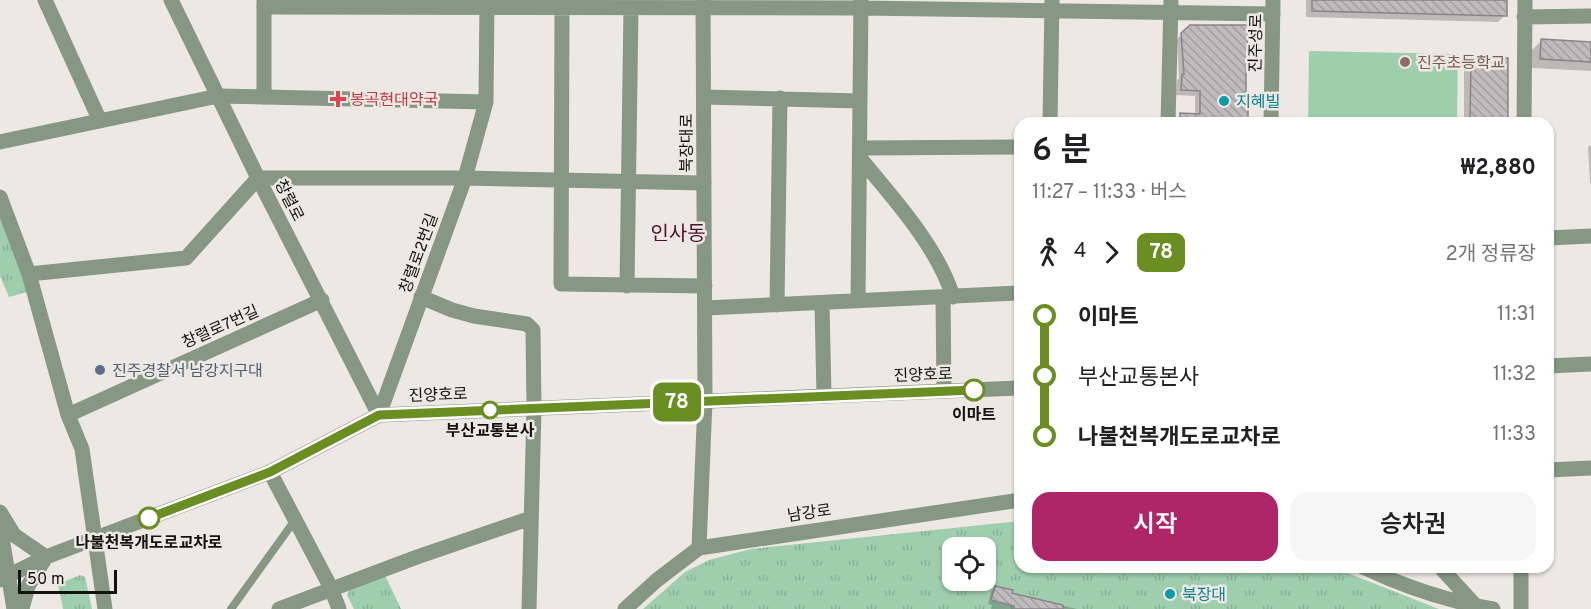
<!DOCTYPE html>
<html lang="ko">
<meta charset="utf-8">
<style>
body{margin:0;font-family:Overpass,"Noto Sans KR",sans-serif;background:#f6f6f6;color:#202124;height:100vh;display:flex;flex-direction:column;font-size:22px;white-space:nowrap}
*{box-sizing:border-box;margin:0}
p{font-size:20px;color:#757577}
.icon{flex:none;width:33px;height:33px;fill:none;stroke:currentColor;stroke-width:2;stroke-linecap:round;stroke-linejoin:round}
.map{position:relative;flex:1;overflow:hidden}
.sheet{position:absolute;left:1014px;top:117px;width:540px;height:456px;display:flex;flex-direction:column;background:#fff;border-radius:18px;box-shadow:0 2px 4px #0004}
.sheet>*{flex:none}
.badge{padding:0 12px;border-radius:9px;font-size:21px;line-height:39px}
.controls{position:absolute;left:942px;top:537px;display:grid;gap:12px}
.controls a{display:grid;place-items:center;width:54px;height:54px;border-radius:12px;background:#fff;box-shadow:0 2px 4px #0004;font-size:30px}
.scale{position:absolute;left:18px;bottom:15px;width:99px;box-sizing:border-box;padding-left:6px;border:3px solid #131211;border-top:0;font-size:16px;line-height:21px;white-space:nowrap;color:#131211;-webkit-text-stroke:4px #eee8e5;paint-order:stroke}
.map>.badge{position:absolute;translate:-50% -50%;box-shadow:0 0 0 3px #fff}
.legs{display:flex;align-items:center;gap:9px;height:66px;padding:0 18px;font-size:20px}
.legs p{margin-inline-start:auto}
.summary{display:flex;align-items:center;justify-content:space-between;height:102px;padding:0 18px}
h1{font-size:33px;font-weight:600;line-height:45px}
.primary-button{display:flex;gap:12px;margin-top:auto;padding:12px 18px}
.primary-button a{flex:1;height:69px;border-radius:18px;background:#ae2568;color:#fff;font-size:24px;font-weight:600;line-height:69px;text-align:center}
.primary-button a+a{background:#f6f6f6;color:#202124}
ul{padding:0 18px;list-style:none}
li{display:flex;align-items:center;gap:21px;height:60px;font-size:22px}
li i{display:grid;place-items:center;width:9px;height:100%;margin:0 8px;background:currentColor}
li i::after{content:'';width:15px;height:15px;margin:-8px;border:4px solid;border-radius:50%;background:#fff}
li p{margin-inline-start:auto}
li:first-child i{background:linear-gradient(#0000 50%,currentColor 0)}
li:last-child i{background:linear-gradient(currentColor 50%,#0000 0)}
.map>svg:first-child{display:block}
.grass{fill:url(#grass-tufts);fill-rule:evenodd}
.garden{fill:#9fcead}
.shadow{fill:#0003}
.building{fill:url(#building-back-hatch);stroke:#888487;stroke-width:1.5}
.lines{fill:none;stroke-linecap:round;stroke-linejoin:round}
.service{stroke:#869784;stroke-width:8}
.minor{stroke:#869784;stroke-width:15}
.tertiary{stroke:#869784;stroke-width:15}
.line-1-casing{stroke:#fff;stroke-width:14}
.line-1{stroke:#6b8e23;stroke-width:9}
.education-dot{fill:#8d6e63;stroke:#eee8e5;stroke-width:2}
.health-dot{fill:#e0444e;stroke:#eee8e5;stroke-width:2}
.culture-dot{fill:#0f9aa8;stroke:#eee8e5;stroke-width:2}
.service-dot{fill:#5c6f8a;stroke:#eee8e5;stroke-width:2}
.stop-1-dot{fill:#fff;stroke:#6b8e23;stroke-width:3}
.labels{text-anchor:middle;stroke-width:5;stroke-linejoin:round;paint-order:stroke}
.street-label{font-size:16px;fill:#131211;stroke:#eee8e5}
.education-label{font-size:16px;fill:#785e54;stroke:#eee8e5;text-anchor:start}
.health-label{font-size:16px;fill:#be3a42;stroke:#eee8e5;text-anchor:start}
.culture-label{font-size:16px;fill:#0d838f;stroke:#eee8e5;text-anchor:start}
.service-label{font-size:16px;fill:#4e5e75;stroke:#eee8e5;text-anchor:start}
.stop-label{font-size:16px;font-weight:bold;fill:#131211;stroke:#eee8e5}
.quarter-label{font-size:20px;fill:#4f0e2d;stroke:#eee8e5}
</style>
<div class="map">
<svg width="1591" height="609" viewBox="0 0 1591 609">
<defs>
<pattern id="grass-tufts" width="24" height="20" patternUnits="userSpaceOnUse" patternTransform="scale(1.5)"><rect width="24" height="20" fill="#9fcead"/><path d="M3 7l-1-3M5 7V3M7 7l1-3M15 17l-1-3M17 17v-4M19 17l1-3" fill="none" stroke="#88b094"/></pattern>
<pattern id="building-back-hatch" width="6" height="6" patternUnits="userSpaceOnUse" patternTransform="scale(1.5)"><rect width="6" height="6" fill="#bfbabd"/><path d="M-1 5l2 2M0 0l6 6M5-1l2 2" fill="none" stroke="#a39fa1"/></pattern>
</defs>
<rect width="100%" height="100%" fill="#eee8e5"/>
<path class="grass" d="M0 198 37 289 9 297 0 276Z
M1020 521V567H1332L1439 609H643L685 572 709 560 751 549ZM952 548H986V580H952Z
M384 573 401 609H354L347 595 352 584Z
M80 575 85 577 92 609H63L58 584Z"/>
<path class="garden" d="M1309 51 1458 54 1457 123H1308Z"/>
<path class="shadow" d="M1306 0H1506L1505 15 1498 22 1306 17Z
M1182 34 1244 75 1246 123H1175L1176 120 1181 114 1195 115V96L1176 95 1177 81 1179 78 1177 39Z
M1542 40 1591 43V71L1531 68 1532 50Z
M1471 59 1506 123H1464V66Z
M1591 145V183H1590L1588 147Z
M995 588 1010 594 1077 609H991L992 605 988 604 991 592Z"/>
<path class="building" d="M1312 0H1507V16L1312 11Z
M1190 25H1248L1246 75V93H1248V123H1180V113L1200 114V91L1181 90 1182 74H1184L1181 33Z
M1541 39 1591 42V62L1540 59Z
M1471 58H1508V123H1470Z
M995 586 1013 590 1012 593 1063 605V609H1014V606L991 600Z"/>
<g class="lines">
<path class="service" d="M231 609 295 520"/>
<path class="minor" d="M45 0 100 121
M264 7 861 8 1273 14
M562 8 561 284 705 286
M1524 17 1591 16
M704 97 859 101
M1050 123 1052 0
M1168 123 1171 0
M1524 123 1525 0
M0 142 218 96 486 102
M860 148 1020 147
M860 158C893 198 938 247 953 297
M0 197 29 274 68 415 82 449 105 609
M1548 238 1591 236
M29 274 186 258 258 178H465L704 183
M627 286 631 8
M421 297 452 310 474 316 527 324 533 330 534 408 529 609
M943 297 944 391
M858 301 861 0
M822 303 824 396
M777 305 780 98
M705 308 1020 293
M68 415 322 300
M379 415 465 178 486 102 487 0
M1548 470 1591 468
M270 472 331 588 339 609
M699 548 705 401
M279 609 417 557 531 518
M1521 609V567"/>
<path class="tertiary" d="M171 0 258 178 379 415
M703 0 705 401
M264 97V0
M1271 123 1273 0
M1548 366 1591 364
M0 512 14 535 46 557 28 586 22 609
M0 526 14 609
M1363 567C1405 587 1447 601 1493 609
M1440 567 1476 606
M0 580 46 557 270 472 379 415 1020 388
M625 609 657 580 699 548 1020 500"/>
</g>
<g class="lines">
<defs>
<path id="line-1" d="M149 518 270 472 379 415 974 390"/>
</defs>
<use href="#line-1" class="line-1-casing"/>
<use href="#line-1" class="line-1"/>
</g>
<circle class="education-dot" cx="1405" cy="62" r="6"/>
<path class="health-dot" d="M335 90h6v6h6v6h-6v6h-6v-6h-6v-6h6z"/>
<g class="culture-dot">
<circle cx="1224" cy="101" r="6"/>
<circle cx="1170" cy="594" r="6"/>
</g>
<circle class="service-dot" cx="100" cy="370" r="6"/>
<g class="stop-1-dot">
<circle cx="974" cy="390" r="10"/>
<circle cx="490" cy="410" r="8"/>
<circle cx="149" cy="518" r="10"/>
</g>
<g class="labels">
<g class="street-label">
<text transform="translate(1255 43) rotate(-89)" y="6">진주성로</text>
<text transform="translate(686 143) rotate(-90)" y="6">북장대로</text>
<text transform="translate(290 200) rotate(63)" y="6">창렬로</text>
<text transform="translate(418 253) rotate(-70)" y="6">창렬로2번길</text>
<text transform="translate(220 326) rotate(-24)" y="6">창렬로7번길</text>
<text transform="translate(923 374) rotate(-2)" y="6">진양호로</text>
<text transform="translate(438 394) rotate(-2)" y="6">진양호로</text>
<text transform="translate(809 512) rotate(-8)" y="6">남강로</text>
</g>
<g class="education-label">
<text x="1417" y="68">진주초등학교</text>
</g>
<g class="health-label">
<text x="350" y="105">봉곡현대약국</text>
</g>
<g class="culture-label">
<text x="1236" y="107">지혜빌</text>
<text x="1182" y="600">북장대</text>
</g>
<g class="service-label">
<text x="112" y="376">진주경찰서 남강지구대</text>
</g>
<g class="stop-label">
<text x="974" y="420">이마트</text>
<text x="490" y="436">부산교통본사</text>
<text x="149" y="548">나불천복개도로교차로</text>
</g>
<g class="quarter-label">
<text x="678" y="240">인사동</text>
</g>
</g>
</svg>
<div class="controls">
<a><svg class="icon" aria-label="locate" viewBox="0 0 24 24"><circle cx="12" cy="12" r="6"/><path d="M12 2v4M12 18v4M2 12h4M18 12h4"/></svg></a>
</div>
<div class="scale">50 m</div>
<b class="badge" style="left:677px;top:402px;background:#6b8e23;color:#fff">78</b>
<section class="sheet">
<div class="summary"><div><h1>6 분</h1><p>11:27 – 11:33 · 버스</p></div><b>₩2,880</b></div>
<div class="legs"><svg class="icon" aria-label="walk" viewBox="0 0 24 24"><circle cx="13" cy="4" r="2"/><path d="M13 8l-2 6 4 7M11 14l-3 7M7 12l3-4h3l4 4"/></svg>4<svg class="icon" aria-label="forward" viewBox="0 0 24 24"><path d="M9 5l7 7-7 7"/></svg><b class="badge" style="background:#6b8e23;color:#fff">78</b><p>2개 정류장</p></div>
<ul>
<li><i style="color:#6b8e23"></i><b>이마트</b><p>11:31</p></li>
<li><i style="color:#6b8e23"></i><span>부산교통본사</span><p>11:32</p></li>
<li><i style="color:#6b8e23"></i><b>나불천복개도로교차로</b><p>11:33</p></li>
</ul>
<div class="primary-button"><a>시작</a><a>승차권</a></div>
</section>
</div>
